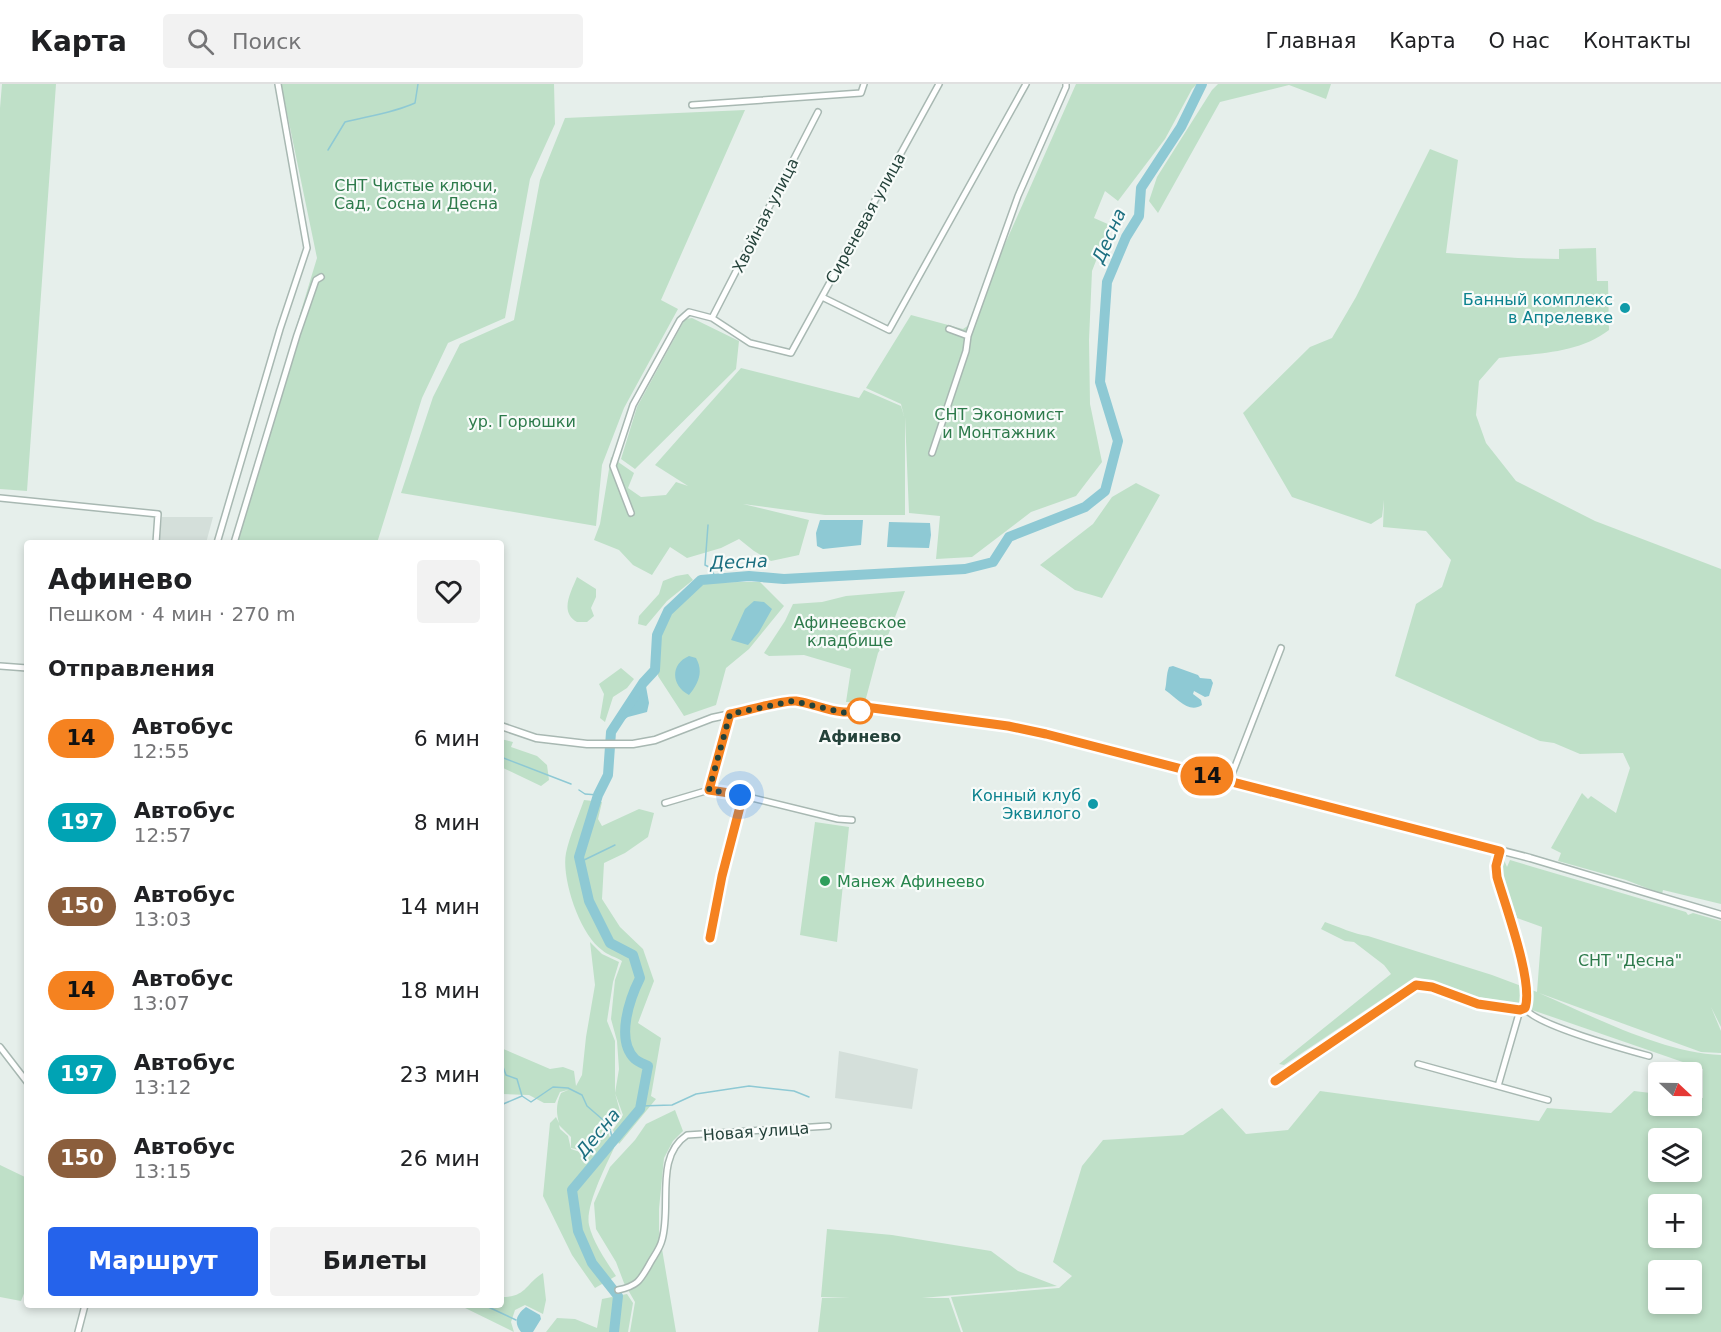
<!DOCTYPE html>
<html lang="ru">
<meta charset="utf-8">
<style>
body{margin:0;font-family:"DejaVu Sans",sans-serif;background:#f2f2f2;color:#202124;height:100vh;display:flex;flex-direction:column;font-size:22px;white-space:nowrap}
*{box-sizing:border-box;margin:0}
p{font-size:20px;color:#757577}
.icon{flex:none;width:33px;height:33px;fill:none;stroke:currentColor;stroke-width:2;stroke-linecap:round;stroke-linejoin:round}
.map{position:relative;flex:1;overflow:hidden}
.panel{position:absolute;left:24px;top:456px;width:480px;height:768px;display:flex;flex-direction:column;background:#fff;border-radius:6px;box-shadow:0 3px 9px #0003}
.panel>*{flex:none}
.badge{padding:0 12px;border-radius:20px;font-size:21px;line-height:39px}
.needle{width:39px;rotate:112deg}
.buttons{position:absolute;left:1648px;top:978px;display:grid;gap:12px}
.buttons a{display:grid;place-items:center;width:54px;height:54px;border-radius:6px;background:#fff;box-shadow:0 3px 9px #0003;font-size:30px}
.you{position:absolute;width:30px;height:30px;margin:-15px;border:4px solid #fff;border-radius:50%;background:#1a73e8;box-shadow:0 0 0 9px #1a73e833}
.map>.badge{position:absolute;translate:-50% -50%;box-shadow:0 0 0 3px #fff}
h2{padding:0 24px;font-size:22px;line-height:54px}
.round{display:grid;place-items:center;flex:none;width:63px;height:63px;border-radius:6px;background:#f2f2f2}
.overview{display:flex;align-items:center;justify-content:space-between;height:102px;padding:0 24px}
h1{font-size:28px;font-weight:800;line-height:45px}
.button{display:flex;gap:12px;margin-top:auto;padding:12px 24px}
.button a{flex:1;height:69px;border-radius:6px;background:#2563eb;color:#fff;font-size:24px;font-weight:800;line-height:69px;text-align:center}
.button a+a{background:#f2f2f2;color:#202124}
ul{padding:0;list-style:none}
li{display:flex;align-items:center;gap:18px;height:84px;padding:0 24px}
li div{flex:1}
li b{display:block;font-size:22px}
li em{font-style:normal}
li .badge{min-width:66px;font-weight:700;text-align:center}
header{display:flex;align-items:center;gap:36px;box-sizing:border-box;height:84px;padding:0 30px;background:#fff;border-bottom:2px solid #e0e0e0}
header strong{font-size:28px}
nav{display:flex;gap:33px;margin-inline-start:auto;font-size:21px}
.search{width:420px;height:54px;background:#f2f2f2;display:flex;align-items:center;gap:15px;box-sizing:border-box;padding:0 21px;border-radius:6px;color:#757577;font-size:22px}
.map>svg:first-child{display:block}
.built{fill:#d4dfda}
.green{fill:#bfe0c8;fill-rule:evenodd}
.water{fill:#8ec9d4}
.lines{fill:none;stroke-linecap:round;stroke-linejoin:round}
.stream{stroke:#8ec9d4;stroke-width:1.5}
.river{stroke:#8ec9d4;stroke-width:10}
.minor-casing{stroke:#a8b8b2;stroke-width:8}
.tertiary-casing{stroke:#a8b8b2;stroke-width:9}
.minor{stroke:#fff;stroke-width:5}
.tertiary{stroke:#fff;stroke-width:6}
.line-casing{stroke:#fff;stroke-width:14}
.line{stroke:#f58220;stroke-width:9}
.walk{stroke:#24423a;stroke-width:6;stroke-dasharray:0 10.8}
.culture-dot{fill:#0f9aa8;stroke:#f7fbf9;stroke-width:2}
.stop-dot{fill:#fff;stroke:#f58220;stroke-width:3}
.leisure-dot{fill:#2e9e5b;stroke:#f7fbf9;stroke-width:2}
.labels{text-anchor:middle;stroke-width:4.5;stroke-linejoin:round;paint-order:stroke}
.park-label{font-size:16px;fill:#2d7a4b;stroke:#f7fbf9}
.street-label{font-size:16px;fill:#24423a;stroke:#f7fbf9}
.culture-label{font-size:16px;fill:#0d838f;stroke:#f7fbf9;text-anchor:end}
.stop-label{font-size:16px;font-weight:bold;fill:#24423a;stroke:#f7fbf9}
.leisure-label{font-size:16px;fill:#27864d;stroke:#f7fbf9;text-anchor:start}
.water-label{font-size:18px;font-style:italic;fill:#1c6f80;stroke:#f7fbf9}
</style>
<header>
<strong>Карта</strong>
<div class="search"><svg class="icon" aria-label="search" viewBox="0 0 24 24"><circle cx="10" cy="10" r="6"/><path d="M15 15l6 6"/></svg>Поиск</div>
<nav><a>Главная</a><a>Карта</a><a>О нас</a><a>Контакты</a></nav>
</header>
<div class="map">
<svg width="1721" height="1248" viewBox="0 0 1721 1248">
<rect width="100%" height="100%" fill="#e6efeb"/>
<path class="built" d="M162 433H213L206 459H159Z
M839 967 918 985 912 1025 835 1014Z"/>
<path class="green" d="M2 0H56L27 407 0 405V24Z
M281 0H554L555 40 530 95 505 234 448 259 422 314 377 459H231L317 174Z
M1076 0H1197L1192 5 1165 55 1118 117 1105 107 1094 134 1110 141 1092 187 1089 256 1090 320 1102 378 1076 412 1031 428 972 473 936 475 940 432 909 429 905 333V431H825L743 420 809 436 799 471 771 477 754 467 739 455 721 464 687 474 670 463 652 491 633 481 619 466 594 456 600 440 611 373 634 389 628 404 641 413 666 411 676 398 688 402 655 381 741 284 859 314 864 306 901 322 904 332 901 320 866 304 911 231 963 245 969 241Z
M1218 0H1331L1326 15 1289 1 1220 18 1158 129 1149 117 1157 93 1212 6Z
M745 26 661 216 678 225 624 324 602 381 596 442 401 409 433 313 460 260 514 236 540 96 565 34Z
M1430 65 1458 76 1446 169 1518 174 1559 175V165L1596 164 1597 197H1608L1609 246C1578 270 1537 269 1499 274L1479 297 1476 331 1486 359 1516 397 1595 437 1721 485V820L1663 806 1662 810 1626 796 1558 777 1561 769 1551 764 1582 709 1588 715 1591 712 1616 729 1630 684 1623 669 1580 670 1554 659 1540 657 1395 592 1416 520 1442 503 1451 476 1426 447 1383 443 1384 416 1382 433 1371 440 1292 413 1243 329 1310 263 1332 254 1356 213Z
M692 234 739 257 736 285 635 385 621 375 637 323 685 235Z
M1136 399 1160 411 1102 514 1075 506 1040 481 1093 440 1112 413Z
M688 490 693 496 667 517 646 542 638 540 639 532 659 510 663 497 676 492Z
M577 493 596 505V513L591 524 594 532 587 538H577C559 528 571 508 577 493Z
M740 498H760L784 522 749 565 726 584 716 621 684 632 658 592 660 551 671 527 702 499Z
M905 507 887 554 878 569 865 618H846L851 585 804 571 769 572 764 569 785 537 793 520 822 518 846 512Z
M621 584 634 595 627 604 613 613 605 638 600 634 604 610 599 600Z
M501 655 513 658 511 663 537 672 547 681 549 696 541 702 501 683Z
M584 716 602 718 598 735 602 742 639 725 654 729 648 753 625 769 604 779 602 815 620 843 643 865 654 897 638 939 661 954 651 1012 656 1015 619 1060 613 1046 623 1031 615 1009 621 1031 607 1046 580 1066 571 1064V1053L559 1041 560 1045 568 1052 571 1065 580 1068 608 1048 614 1064C606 1082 585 1122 589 1141 593 1158 606 1177 616 1192L595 1204 572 1171 543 1112 550 1039 556 1033 559 1039C556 1028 556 1020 561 1009L568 1006 560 1008 555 1019H544L529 1011 501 1010V964L550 985 563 983 574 987 576 1002 582 991 586 953 595 901 590 858 602 870 619 878 613 898 607 937 615 957V1009L619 985 617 957 611 935 615 896 622 877C616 873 607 871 602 866 580 851 561 794 566 769 570 751 578 733 584 716Z
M815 738 849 743 837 858 800 851Z
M1504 776 1507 783 1510 776 1686 828 1688 831 1693 829 1721 837V943L1711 923 1721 947V969L1701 968 1539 909C1592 932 1663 969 1721 971V1248H963L951 1213 1059 1204 1072 1192 1053 1178 1082 1082 1103 1056 1183 1051 1222 1024 1246 1050 1288 1046 1320 1007 1539 1037 1547 1024 1611 1029 1634 1007 1659 1010V1022H1692V1013L1703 1014V985L1512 919 1472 912 1415 893 1284 981 1279 980 1391 890 1384 881 1354 858 1345 857 1321 845 1325 838C1339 843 1354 850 1368 852L1492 891 1537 908 1542 843 1517 834 1515 827H1511L1500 779ZM1659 1054H1692V1088H1659ZM1659 1120H1692V1154H1659ZM1659 1186H1692V1220H1659Z
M675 1026 683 1047 673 1057 664 1074 659 1125V1147L676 1248H630L635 1218 624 1199 616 1178 596 1145 594 1119 610 1083 635 1056 646 1040Z
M0 1081 27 1094V1202L21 1217 0 1213Z
M827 1145 892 1151 991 1167 1018 1187 1057 1202 922 1214H949L961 1248H818L822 1214H850L821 1213Z
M543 1189 546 1216 543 1230 525 1221 515 1226 511 1238 514 1248 459 1221H501V1213C527 1213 524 1201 543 1189Z
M627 1210 633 1219 628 1248H546L557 1234 575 1235 597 1244 602 1215Z"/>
<path class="water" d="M820 436H863L861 461 823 465 817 462 816 449Z
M889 438 930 439 931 451 929 464 887 463Z
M754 517 764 518 772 525 759 548 748 561 731 556 745 525Z
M689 572 696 574C704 588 698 600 689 611 671 602 670 580 689 572Z
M1173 582 1198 591 1200 594 1211 595 1213 599 1209 612 1205 613 1194 607 1193 610 1201 616 1202 621C1189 630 1178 615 1165 606 1167 598 1166 591 1169 583Z
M645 597 649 619 647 628 628 633 614 643Z
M526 1223 540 1231 541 1235 533 1248H521C513 1238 517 1230 526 1223Z"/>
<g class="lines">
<path class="stream" d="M328 66 345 38C369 32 393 29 415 19L418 0
M708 441 705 481 711 484 716 495
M501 673 571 700
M579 706 585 710 598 711
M580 778 615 761
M501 977 506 991 517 995 522 1012 531 1018 553 1003 568 1004 582 1011 587 1022 609 1041 613 1057
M501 1021 522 1012
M640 1022 672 1021 696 1010 749 1002 794 1007 809 1013
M484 1221 516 1236"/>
<path class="river" d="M614 1248 618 1212 592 1179 578 1147 572 1106 640 1025 648 982C644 980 638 978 635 975 615 956 630 914 640 894L633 871 610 859 589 817 579 773 598 711 608 691 611 648 643 599 655 586 657 551 668 527 701 496 749 492 784 495 965 485 993 478 1009 453 1085 423 1105 407 1118 357 1100 298 1107 198 1126 153 1139 132 1141 104 1181 43 1202 0"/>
<defs>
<path id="minor" d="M692 21 861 9 864 0
M822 213 889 246 1026 0
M712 234 818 28
M949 245 968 252
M932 369 966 267 968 252 1018 112 1066 3V0
M0 414 158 430 156 459
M631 429 613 382 633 321 680 236 689 228 712 234 750 259 791 269 939 0
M217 459 280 245 307 164 278 0
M234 459 297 251 316 196 321 193
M0 582 27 584
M1229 698 1281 564
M709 706 740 711 838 735 852 736
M665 719 709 706 730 630
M1500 767 1496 782 1497 793C1505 821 1534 899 1525 924
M710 854 722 792 743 711
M1525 924C1533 940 1627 966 1649 972
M0 963 27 998
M1418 980 1548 1016
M1275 997 1416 901 1432 903 1478 920 1520 926 1525 924
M1498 1002 1520 926
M618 1206C637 1202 640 1197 649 1181 653 1173 660 1165 662 1156 672 1122 654 1073 687 1051L828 1042
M78 1248 85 1221"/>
<path id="tertiary" d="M501 642 536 654 587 660H633L655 656 712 634 793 617 846 629 857 628 865 623 1008 642 1046 650 1530 774 1721 831"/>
</defs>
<use href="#minor" class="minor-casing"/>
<use href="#tertiary" class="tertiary-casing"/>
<use href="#minor" class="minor"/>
<use href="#tertiary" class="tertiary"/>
</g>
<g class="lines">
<defs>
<path id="line" d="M710 854 722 792 743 711 709 706 730 630C746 627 782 616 796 617 819 620 843 636 865 623L1008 642 1046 650 1500 767 1496 782 1497 793C1505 821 1534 899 1525 924L1520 926 1478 920 1432 903 1416 901 1275 997"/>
</defs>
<use href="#line" class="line-casing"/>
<use href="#line" class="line"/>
<path class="walk" d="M740 711 709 706 730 630 793 617 846 629 860 627"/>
</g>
<g class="culture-dot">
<circle cx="1625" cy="224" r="6"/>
<circle cx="1093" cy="720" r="6"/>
</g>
<circle class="stop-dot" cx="860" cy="627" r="12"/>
<circle class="leisure-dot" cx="825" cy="797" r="6"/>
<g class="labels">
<g class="park-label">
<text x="416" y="107">СНТ Чистые ключи,<tspan x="416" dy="18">Сад, Сосна и Десна</tspan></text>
<text x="999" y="336">СНТ Экономист<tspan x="999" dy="18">и Монтажник</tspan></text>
<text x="522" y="343">ур. Горюшки</text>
<text x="850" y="544">Афинеевское<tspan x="850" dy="18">кладбище</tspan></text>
<text x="1630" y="882">СНТ "Десна"</text>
</g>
<g class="street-label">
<text transform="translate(765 131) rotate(-63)" y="6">Хвойная улица</text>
<text transform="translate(865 134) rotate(-61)" y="6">Сиреневая улица</text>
<text transform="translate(756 1047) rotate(-4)" y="6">Новая улица</text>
</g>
<g class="culture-label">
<text x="1613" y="221">Банный комплекс<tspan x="1613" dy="18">в Апрелевке</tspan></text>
<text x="1081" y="717">Конный клуб<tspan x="1081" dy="18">Эквилого</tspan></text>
</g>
<g class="stop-label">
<text x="860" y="658">Афинево</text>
</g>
<g class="leisure-label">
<text x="837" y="803">Манеж Афинеево</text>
</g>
<g class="water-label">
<text transform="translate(1109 152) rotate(-66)" y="6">Десна</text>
<text transform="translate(739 478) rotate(-2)" y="6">Десна</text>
<text transform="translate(598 1049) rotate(-50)" y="6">Десна</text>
</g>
</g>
</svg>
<div class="buttons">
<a><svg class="needle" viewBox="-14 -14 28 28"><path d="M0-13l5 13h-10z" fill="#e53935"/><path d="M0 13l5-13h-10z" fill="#757577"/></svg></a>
<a><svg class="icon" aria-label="layers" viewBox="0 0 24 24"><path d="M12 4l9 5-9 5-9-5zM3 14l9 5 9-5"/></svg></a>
<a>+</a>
<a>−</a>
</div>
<div class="you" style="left:740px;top:711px"></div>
<b class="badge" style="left:1207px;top:692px;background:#f58220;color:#111">14</b>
<section class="panel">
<div class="overview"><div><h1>Афинево</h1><p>Пешком · 4 мин · 270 m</p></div><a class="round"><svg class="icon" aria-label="heart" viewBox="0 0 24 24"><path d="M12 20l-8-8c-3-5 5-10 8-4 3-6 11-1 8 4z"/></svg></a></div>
<h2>Отправления</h2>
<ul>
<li><span class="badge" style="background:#f58220;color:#111">14</span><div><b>Автобус</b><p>12:55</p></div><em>6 мин</em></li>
<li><span class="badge" style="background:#00a3b4;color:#fff">197</span><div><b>Автобус</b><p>12:57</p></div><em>8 мин</em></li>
<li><span class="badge" style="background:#8b5e3c;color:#fff">150</span><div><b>Автобус</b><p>13:03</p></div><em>14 мин</em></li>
<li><span class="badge" style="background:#f58220;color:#111">14</span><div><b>Автобус</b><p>13:07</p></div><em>18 мин</em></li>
<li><span class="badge" style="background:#00a3b4;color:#fff">197</span><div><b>Автобус</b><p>13:12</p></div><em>23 мин</em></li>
<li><span class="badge" style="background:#8b5e3c;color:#fff">150</span><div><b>Автобус</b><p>13:15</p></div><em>26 мин</em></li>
</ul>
<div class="button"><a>Маршрут</a><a>Билеты</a></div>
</section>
</div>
